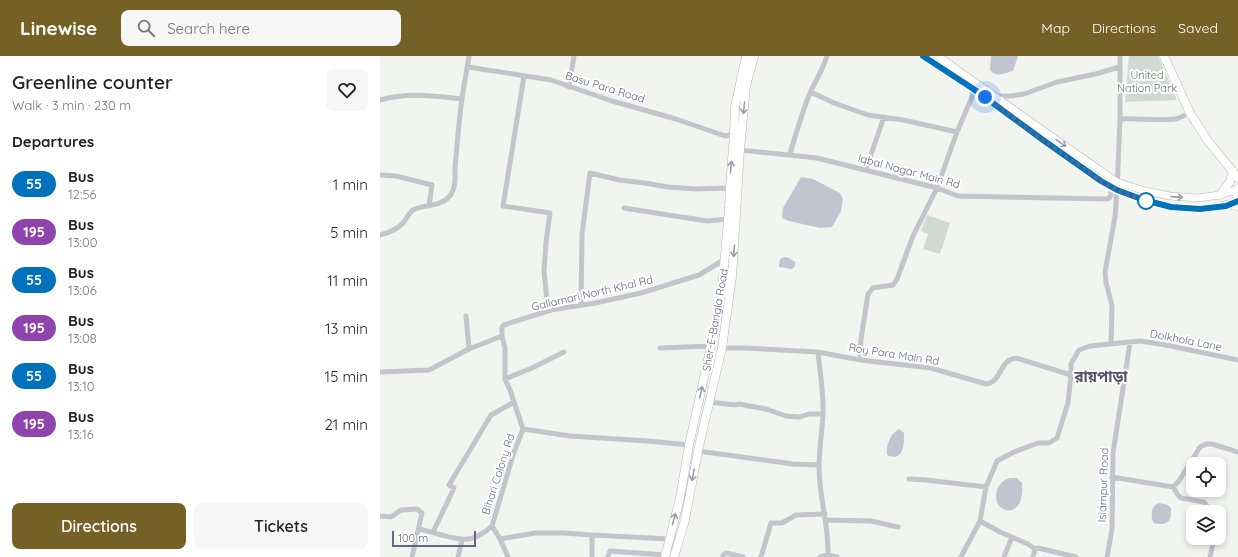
<!DOCTYPE html>
<meta charset="utf-8">
<style>
body{margin:0;font-family:Quicksand,"Noto Sans Bengali",sans-serif;background:#f6f6f6;color:#222;height:100vh;display:flex;flex-direction:column;font-size:15px;white-space:nowrap}
*{box-sizing:border-box;margin:0}
p{font-size:13px;color:#767676}
.icon{flex:none;width:22px;height:22px;fill:none;stroke:currentColor;stroke-width:2;stroke-linecap:round;stroke-linejoin:round}
.map{position:relative;flex:1;overflow:hidden}
.side{display:flex;flex-direction:column;background:#fff;width:380px}
.side>*{flex:none}
.badge{padding:0 8px;border-radius:13px;font-size:14px;line-height:26px}
.buttons{position:absolute;left:806px;top:401px;display:grid;gap:8px}
.buttons a{display:grid;place-items:center;width:40px;height:40px;border-radius:8px;background:#fff;box-shadow:0 2px 6px #0003;font-size:20px}
.scale{position:absolute;left:12px;bottom:10px;width:84px;box-sizing:border-box;padding-left:4px;border:2px solid #656680;border-top:0;font-size:11px;line-height:14px;white-space:nowrap;color:#656680;-webkit-text-stroke:3px #fff;paint-order:stroke}
.you{position:absolute;width:20px;height:20px;margin:-10px;border:3px solid #fff;border-radius:50%;background:#1a73e8;box-shadow:0 0 0 6px #1a73e833}
.map>.badge{position:absolute;translate:-50% -50%;box-shadow:0 0 0 2px #fff}
h2{padding:0 12px;font-size:15px;line-height:36px}
.round{display:grid;place-items:center;flex:none;width:42px;height:42px;border-radius:8px;background:#f6f6f6}
.headline{display:flex;align-items:center;justify-content:space-between;height:68px;padding:0 12px}
h1{font-size:19px;font-weight:600;line-height:30px}
.primary-button{display:flex;gap:8px;margin-top:auto;padding:8px 12px}
.primary-button a{flex:1;height:46px;border-radius:8px;background:#756126;color:#fff;font-size:16px;font-weight:600;line-height:46px;text-align:center}
.primary-button a+a{background:#f6f6f6;color:#222}
ul{padding:0;list-style:none}
li{display:flex;align-items:center;gap:12px;height:48px;padding:0 12px}
li div{flex:1}
li b{display:block;font-size:15px}
li em{font-style:normal}
li .badge{min-width:44px;font-weight:700;text-align:center}
header{display:flex;align-items:center;gap:24px;box-sizing:border-box;height:56px;padding:0 20px;background:#756126;color:#fff}
header strong{font-size:19px}
nav{display:flex;gap:22px;margin-inline-start:auto;font-size:14px}
.search{width:280px;height:36px;background:#f6f6f6;display:flex;align-items:center;gap:10px;box-sizing:border-box;padding:0 14px;border-radius:8px;color:#767676;font-size:15px}
main{display:flex;flex:1;min-height:0}
.map>svg:first-child{display:block}
.green{fill:#d0d9d2}
.water{fill:#c2c5cf}
.lines{fill:none;stroke-linecap:round;stroke-linejoin:round}
.secondary-casing{stroke:#b4b4bc;stroke-width:8}
.trunk-casing{stroke:#b4b4ba;stroke-width:9}
.minor{stroke:#c4c4ca;stroke-width:5}
.secondary{stroke:#fff;stroke-width:7}
.trunk{stroke:#fff;stroke-width:8}
.oneway{stroke:#9b9cac}
.line-casing{stroke:#fff;stroke-width:9}
.line{stroke:#0072bc;stroke-width:6}
.walk{stroke:#656680;stroke-width:4;stroke-dasharray:0 7.2}
.stop-dot{fill:#fff;stroke:#0072bc;stroke-width:2}
.labels{text-anchor:middle;stroke-width:4;stroke-linejoin:round;paint-order:stroke}
.park-label{font-size:11px;fill:#63786a;stroke:#fff}
.street-label{font-size:11px;fill:#656680;stroke:#fff}
.district-label{font-size:15px;font-weight:bold;fill:#525366;stroke:#fff}
</style>
<header>
<strong>Linewise</strong>
<div class="search"><svg class="icon" aria-label="search" viewBox="0 0 24 24"><circle cx="10" cy="10" r="6"/><path d="M15 15l6 6"/></svg>Search here</div>
<nav><a>Map</a><a>Directions</a><a>Saved</a></nav>
</header>
<main>
<section class="side">
<div class="headline"><div><h1>Greenline counter</h1><p>Walk · 3 min · 230 m</p></div><a class="round"><svg class="icon" aria-label="heart" viewBox="0 0 24 24"><path d="M12 20l-8-8c-3-5 5-10 8-4 3-6 11-1 8 4z"/></svg></a></div>
<h2>Departures</h2>
<ul>
<li><span class="badge" style="background:#0072bc;color:#fff">55</span><div><b>Bus</b><p>12:56</p></div><em>1 min</em></li>
<li><span class="badge" style="background:#8e44ad;color:#fff">195</span><div><b>Bus</b><p>13:00</p></div><em>5 min</em></li>
<li><span class="badge" style="background:#0072bc;color:#fff">55</span><div><b>Bus</b><p>13:06</p></div><em>11 min</em></li>
<li><span class="badge" style="background:#8e44ad;color:#fff">195</span><div><b>Bus</b><p>13:08</p></div><em>13 min</em></li>
<li><span class="badge" style="background:#0072bc;color:#fff">55</span><div><b>Bus</b><p>13:10</p></div><em>15 min</em></li>
<li><span class="badge" style="background:#8e44ad;color:#fff">195</span><div><b>Bus</b><p>13:16</p></div><em>21 min</em></li>
</ul>
<div class="primary-button"><a>Directions</a><a>Tickets</a></div>
</section>
<div class="map">
<svg width="858" height="501" viewBox="0 0 858 501">
<rect width="100%" height="100%" fill="#f2f4f0"/>
<path class="green" d="M749 0H778L797 44 745 46Z
M547 159 570 167 560 198 543 193 548 178 541 175Z"/>
<path class="water" d="M611 0H638L633 15C625 17 616 22 610 14Z
M421 121 433 123 460 137 463 143 461 155 452 171 440 172 409 165 402 162 403 152Z
M405 201 409 202 415 206V210L412 213 399 211 400 203Z
M519 373 524 377C524 389 524 406 507 399 506 389 510 378 519 373Z
M630 422H637L642 427C646 467 610 458 617 434 620 427 623 424 630 422Z
M779 447 788 449 791 452C792 466 787 470 774 467 770 461 771 449 779 447Z"/>
<g class="lines">
<defs>
<path id="secondary" d="M543 0 595 34 663 84 721 125 737 134 764 144 791 151 820 153 846 149 858 145
M558 0 654 68 737 126 765 135 790 140 818 142 840 139 858 133"/>
<path id="trunk" d="M784 0 810 57 828 85 858 122
M858 133 856 137 858 141
M840 139 850 126 853 115
M846 149 858 150
M285 501 300 442 309 389 331 290 342 234 349 152 350 132 354 78 355 51 366 0
M294 501 305 464 319 390 342 292 352 221 360 94 366 30 374 0"/>
</defs>
<use href="#secondary" class="secondary-casing"/>
<use href="#trunk" class="trunk-casing"/>
<path class="minor" d="M88 11 171 24 232 45 296 63 345 80 354 78
M144 20 123 150 170 157 166 186 164 215 168 255
M189 31 194 0
M431 36 454 47 488 59 523 64 577 76
M615 40H631L644 38 677 26 716 18 739 11
M0 44C29 36 53 40 82 43
M740 63C758 62 776 65 795 63 800 62 805 59 810 57
M360 94 437 102 557 132 578 140 726 143C733 142 731 136 730 130
M410 98C416 77 422 57 430 37 436 24 443 13 447 0
M486 113 504 61
M0 119 16 120 52 129 49 150
M244 152 327 165 348 163
M0 179C8 177 18 173 24 166 27 162 28 158 33 154 44 148 60 151 69 141 76 133 75 121 75 112 77 89 79 65 82 42 84 28 87 14 89 0
M201 249 202 178 210 117 239 124 265 127 288 131 316 133 350 132
M86 260 89 293
M122 280 125 292V323L130 334 143 373 190 380 268 385 309 389
M731 288 732 250 726 226 725 216 735 161 737 134 740 63V0
M280 292 331 290
M342 292H363L438 296 480 304 551 312 606 328C622 326 619 304 636 302L691 319
M438 296C440 317 444 339 443 359 442 377 439 394 439 411 439 441 449 469 448 499L457 501
M480 304 481 283 488 238 493 232 513 229 517 223 533 180 557 132 577 76 595 34
M0 316 49 314 89 293 122 280V271L124 269 171 254 215 247 261 237 319 219 345 203
M125 323 152 312 184 296
M329 346 355 349 359 348 386 353 406 360 420 361 429 358H443
M318 395 413 408 439 409
M732 421 793 431 799 425 820 391 826 388H832L858 396
M529 423 546 424 606 431
M793 431 798 439 801 442 824 446 831 456
M0 460 11 461 21 454 37 453 42 457 32 501
M446 464 491 465 518 471
M600 465 620 476 648 488 655 493
M39 470V473C53 476 67 482 81 483 92 485 105 477 112 470L134 396 143 373
M112 470 120 483 128 501
M53 476 74 432 69 429 111 359 134 346
M120 483 155 477H184L212 479
M78 501 82 484
M212 501V479L289 483
M228 501 229 497 230 495 285 499
M343 501V499L346 497 363 501
M381 501 391 467H402L416 459 445 458
M440 501 448 499
M581 501 600 465 606 431 617 405 634 396 658 387H669L677 382 688 347 691 319V308L699 294 710 290 760 285 786 289 858 304
M624 501 632 481
M653 501 655 493 658 492 696 501
M727 501 732 473 733 397 748 300 750 286
M830 501 833 488V482"/>
<use href="#secondary" class="secondary"/>
<use href="#trunk" class="trunk"/>
</g>
<defs><path id="oneway-shaft" d="M-6 0H5M1.5-3L5.5 0L1.5 3" fill="none" stroke-width="1.6" stroke-linecap="round" stroke-linejoin="round"/></defs>
<g class="oneway">
<use href="#oneway-shaft" transform="translate(364 52) rotate(96)"/>
<use href="#oneway-shaft" transform="translate(681 87) rotate(34)"/>
<use href="#oneway-shaft" transform="translate(351 111) rotate(-85)"/>
<use href="#oneway-shaft" transform="translate(797 141) rotate(4)"/>
<use href="#oneway-shaft" transform="translate(354 195) rotate(94)"/>
<use href="#oneway-shaft" transform="translate(321 336) rotate(-77)"/>
<use href="#oneway-shaft" transform="translate(313 419) rotate(101)"/>
<use href="#oneway-shaft" transform="translate(294 463) rotate(-74)"/>
</g>
<g class="lines">
<defs>
<path id="line" d="M543 0 595 34 663 84 721 125 737 134 764 144 791 151 820 153 846 150 858 145"/>
</defs>
<use href="#line" class="line-casing"/>
<use href="#line" class="line"/>
<path class="walk" d="M605 41 663 84 721 125 737 134 766 145"/>
</g>
<circle class="stop-dot" cx="766" cy="145" r="8"/>
<g class="labels">
<g class="park-label">
<text x="767" y="23">United<tspan x="767" dy="13">Nation Park</tspan></text>
</g>
<g class="street-label">
<text transform="translate(225 31) rotate(17)" y="4">Basu Para Road</text>
<text transform="translate(529 115) rotate(15)" y="4">Iqbal Nagar Main Rd</text>
<text transform="translate(212 237) rotate(-13)" y="4">Gallamari North Khal Rd</text>
<text transform="translate(335 264) rotate(-80)" y="4">Sher-E-Bangla Road</text>
<text transform="translate(806 284) rotate(11)" y="4">Dolkhola Lane</text>
<text transform="translate(514 298) rotate(9)" y="4">Roy Para Main Rd</text>
<text transform="translate(118 418) rotate(-72)" y="4">Bihari Colony Rd</text>
<text transform="translate(723 429) rotate(-88)" y="4">Islampur Road</text>
</g>
<g class="district-label">
<text x="721" y="326">রায়পাড়া</text>
</g>
</g>
</svg>
<div class="buttons">
<a><svg class="icon" aria-label="locate" viewBox="0 0 24 24"><circle cx="12" cy="12" r="6"/><path d="M12 2v4M12 18v4M2 12h4M18 12h4"/></svg></a>
<a><svg class="icon" aria-label="layers" viewBox="0 0 24 24"><path d="M12 4l9 5-9 5-9-5zM3 14l9 5 9-5"/></svg></a>
</div>
<div class="scale">100 m</div>
<div class="you" style="left:605px;top:41px"></div>
</div>
</main>
